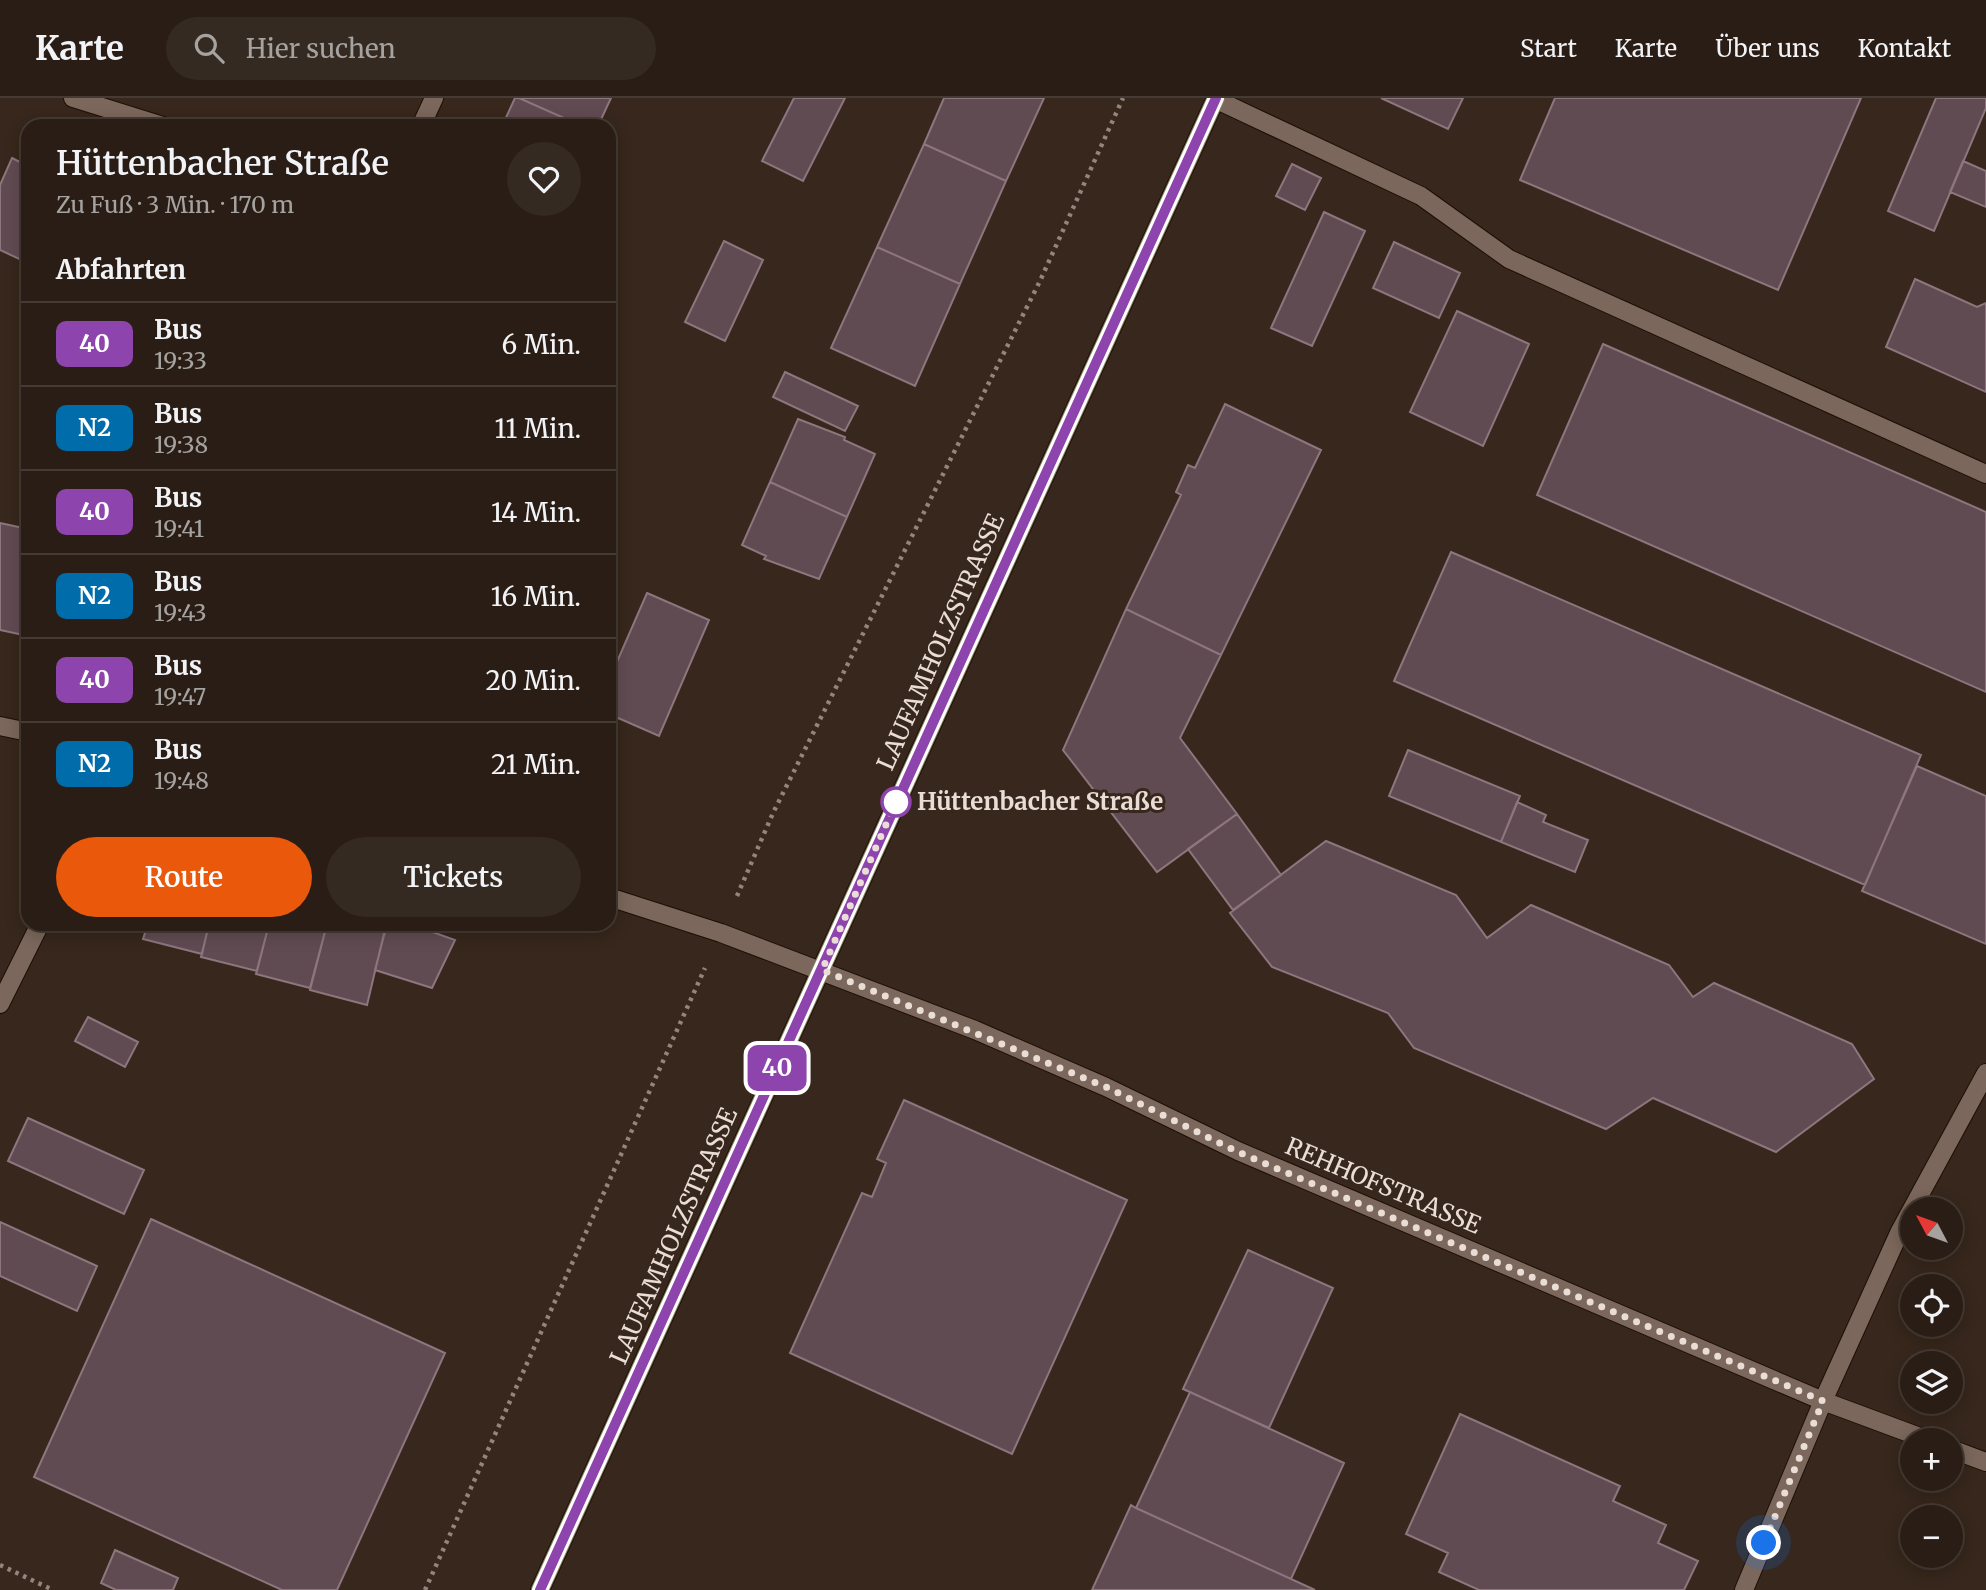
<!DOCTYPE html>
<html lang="de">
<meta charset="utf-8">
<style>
body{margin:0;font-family:Merriweather,serif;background:#352a22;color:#f1f3f6;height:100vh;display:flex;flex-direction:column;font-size:26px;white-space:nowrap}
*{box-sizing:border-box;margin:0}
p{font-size:23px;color:#a5a2a0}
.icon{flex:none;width:38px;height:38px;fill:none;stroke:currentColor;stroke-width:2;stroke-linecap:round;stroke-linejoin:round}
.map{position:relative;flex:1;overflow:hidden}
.drawer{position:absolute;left:21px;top:21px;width:595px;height:812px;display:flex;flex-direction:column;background:#291d15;border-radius:21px;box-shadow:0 4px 18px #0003,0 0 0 2px #453b34}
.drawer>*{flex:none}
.badge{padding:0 14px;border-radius:10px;font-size:24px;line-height:46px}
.needle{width:46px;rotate:311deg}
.tools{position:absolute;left:1900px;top:1099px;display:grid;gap:14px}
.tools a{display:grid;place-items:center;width:63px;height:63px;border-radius:50%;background:#291d15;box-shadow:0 4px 18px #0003,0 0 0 2px #453b34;font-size:35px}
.you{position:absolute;width:35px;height:35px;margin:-18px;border:5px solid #fff;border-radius:50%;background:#1a73e8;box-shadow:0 0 0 10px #1a73e833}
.map>.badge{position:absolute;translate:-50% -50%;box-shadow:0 0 0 4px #fff}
h2{padding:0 35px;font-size:26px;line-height:63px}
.round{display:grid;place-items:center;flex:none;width:74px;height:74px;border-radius:37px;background:#352a22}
.headline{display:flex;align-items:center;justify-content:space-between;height:119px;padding:0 35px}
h1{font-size:33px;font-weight:600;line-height:52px}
.cta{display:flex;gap:14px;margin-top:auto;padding:14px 35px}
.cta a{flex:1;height:80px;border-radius:42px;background:#ea580c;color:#fff;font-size:28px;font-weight:600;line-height:80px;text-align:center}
.cta a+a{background:#352a22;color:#f1f3f6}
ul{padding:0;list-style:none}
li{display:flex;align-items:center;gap:21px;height:84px;padding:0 35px;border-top:2px solid #453b34}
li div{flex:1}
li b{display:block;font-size:26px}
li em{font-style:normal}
li .badge{min-width:77px;font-weight:700;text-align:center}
header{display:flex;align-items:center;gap:42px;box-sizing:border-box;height:98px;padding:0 35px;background:#291d15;border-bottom:2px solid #453b34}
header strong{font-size:33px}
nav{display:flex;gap:38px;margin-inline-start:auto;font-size:24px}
.search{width:490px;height:63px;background:#352a22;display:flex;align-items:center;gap:18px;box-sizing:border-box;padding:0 24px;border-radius:38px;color:#a5a2a0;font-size:26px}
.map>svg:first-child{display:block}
.building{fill:#614b53;stroke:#8d767e;stroke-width:2}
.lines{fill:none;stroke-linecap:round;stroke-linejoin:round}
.lane-casing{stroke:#1e0f05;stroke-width:20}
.street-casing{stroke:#1e0f05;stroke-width:20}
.secondary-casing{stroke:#1e0f05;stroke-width:20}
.path{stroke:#93857c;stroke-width:4.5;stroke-dasharray:3.5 5;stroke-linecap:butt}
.lane{stroke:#7b675b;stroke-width:18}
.street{stroke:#7b675b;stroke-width:18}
.secondary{stroke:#837e5f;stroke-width:18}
.line-casing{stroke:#fff;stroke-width:16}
.line{stroke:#8e44ad;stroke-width:10}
.walk{stroke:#e9ddd6;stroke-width:7;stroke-dasharray:0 12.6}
.stop-dot{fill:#fff;stroke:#8e44ad;stroke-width:3.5}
.labels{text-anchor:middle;stroke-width:6;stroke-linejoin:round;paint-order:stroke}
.street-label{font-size:24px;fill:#e9ddd6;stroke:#37271c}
.stop-label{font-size:24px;font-weight:bold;fill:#e9ddd6;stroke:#37271c;text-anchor:start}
</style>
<header>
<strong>Karte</strong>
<div class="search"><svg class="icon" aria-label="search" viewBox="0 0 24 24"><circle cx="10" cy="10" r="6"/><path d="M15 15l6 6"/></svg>Hier suchen</div>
<nav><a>Start</a><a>Karte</a><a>Über uns</a><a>Kontakt</a></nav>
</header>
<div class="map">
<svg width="1986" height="1492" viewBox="0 0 1986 1492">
<rect width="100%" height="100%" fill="#37271c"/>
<path class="building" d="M515 0H519L582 28H502Z
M519 0H611L598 28H582Z
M794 0H845L803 83 762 63Z
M944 0H1044L1006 83 924 46Z
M1381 0H1463L1448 31Z
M1555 0H1861L1778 192 1520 82Z
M1936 0H1986V10L1934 133 1888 113Z
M924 46 1006 83 960 186 877 149Z
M12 60 28 68V165L0 152V87Z
M1963 63 1986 73V109L1950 94Z
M1292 66 1321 80 1305 112 1276 98Z
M1324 114 1365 133 1312 248 1271 230Z
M724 143 763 162 725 243 685 224Z
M1394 144 1460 175 1439 220 1373 190Z
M877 149 960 186 915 288 831 250Z
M1915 181 1977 209 1986 205V294L1886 249Z
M1457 213 1529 246 1483 348 1410 314Z
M1603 246 1986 414V594L1537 397Z
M785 274 858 308 845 333 773 299Z
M1225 306 1321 352 1221 557 1126 511 1181 397 1176 394 1188 367 1195 370Z
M798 321 845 339 844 342 875 356 847 419 770 384Z
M770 384 847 419 819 481 764 461 766 458 742 447Z
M0 425 28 431V538L0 532Z
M1451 454 1921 657 1865 787 1394 583Z
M647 495 709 522 659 638 609 616V582Z
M1126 511 1221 557 1180 640 1237 716 1157 774 1063 652Z
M1408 652 1520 698 1501 744 1389 698Z
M1917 668 1986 698V846L1862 793Z
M1517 704 1546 717 1543 724 1588 742 1575 774 1501 744Z
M1237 716 1281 777 1233 812 1188 751Z
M1326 743 1456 797 1487 840 1531 807 1669 867 1693 899 1714 885 1852 946 1874 981 1776 1054 1653 1000 1606 1031 1414 950 1388 915 1272 869 1230 815Z
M148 826H209L202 856 143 841Z
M209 826H269L257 873 201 859Z
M269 826H327L310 890 256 876Z
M327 826 386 827 367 907 310 892Z
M410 826 455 842 432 890 375 872 387 826Z
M88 919 138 944 125 969 75 943Z
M904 1002 1127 1102 1012 1356 790 1255 862 1095 872 1099 886 1065 877 1061Z
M28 1020 144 1072 124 1116 8 1063Z
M151 1121 445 1255 337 1492H282L34 1379Z
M0 1124 97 1168 77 1213 0 1178Z
M1248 1152 1333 1190 1269 1330 1183 1291Z
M1190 1294 1344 1365 1291 1481 1136 1410Z
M1460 1316 1620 1388 1613 1403 1666 1427 1658 1445 1698 1463 1684 1492H1479L1439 1474 1448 1455 1406 1436Z
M1131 1407 1136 1410 1315 1492H1092Z
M115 1452 178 1480 173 1492H116L101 1485Z"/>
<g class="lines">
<defs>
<path id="lane" d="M1215 1 1421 98 1509 161 1986 376"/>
<path id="street" d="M73 0 163 28
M421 28 434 0
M0 628 28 634
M609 799 721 835 975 932 1106 989 1238 1053 1823 1303 1928 1342
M0 906 40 826
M1951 1351 1986 1364
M1744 1492 1823 1303 1900 1133 1986 975"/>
<path id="secondary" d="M540 1492 1216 0"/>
</defs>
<use href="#lane" class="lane-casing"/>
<use href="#street" class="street-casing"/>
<use href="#secondary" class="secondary-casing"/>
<path class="path" d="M737 798 773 715 1040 183 1123 0
M0 1467 53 1492
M425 1492 705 870"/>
<use href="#lane" class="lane"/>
<use href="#street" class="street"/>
<use href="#secondary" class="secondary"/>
</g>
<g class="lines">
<defs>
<path id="line" d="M540 1492 1216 0"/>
</defs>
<use href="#line" class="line-casing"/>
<use href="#line" class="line"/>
<path class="walk" d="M896 704 822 872 1106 989 1238 1054 1823 1303 1764 1445"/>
</g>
<circle class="stop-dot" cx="896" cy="704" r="14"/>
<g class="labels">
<g class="street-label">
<text transform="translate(941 544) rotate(-66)" y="8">LAUFAMHOLZSTRASSE</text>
<text transform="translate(1383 1088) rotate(23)" y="8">REHHOFSTRASSE</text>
<text transform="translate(674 1138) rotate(-66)" y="8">LAUFAMHOLZSTRASSE</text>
</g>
<g class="stop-label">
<text x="917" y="712">Hüttenbacher Straße</text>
</g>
</g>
</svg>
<div class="tools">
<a><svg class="needle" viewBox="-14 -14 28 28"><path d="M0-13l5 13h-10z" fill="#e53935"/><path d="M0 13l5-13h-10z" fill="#a5a2a0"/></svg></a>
<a><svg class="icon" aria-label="locate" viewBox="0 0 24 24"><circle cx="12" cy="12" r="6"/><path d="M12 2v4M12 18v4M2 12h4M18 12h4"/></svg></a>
<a><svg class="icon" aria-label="layers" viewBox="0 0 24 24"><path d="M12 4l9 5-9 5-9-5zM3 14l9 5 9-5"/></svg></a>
<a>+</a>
<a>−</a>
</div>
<div class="you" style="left:1764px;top:1445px"></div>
<b class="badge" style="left:777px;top:970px;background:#8e44ad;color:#fff">40</b>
<section class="drawer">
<div class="headline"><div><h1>Hüttenbacher Straße</h1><p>Zu Fuß · 3 Min. · 170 m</p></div><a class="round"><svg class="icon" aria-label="heart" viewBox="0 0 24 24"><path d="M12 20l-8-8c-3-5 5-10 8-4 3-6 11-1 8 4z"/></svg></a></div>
<h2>Abfahrten</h2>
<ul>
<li><span class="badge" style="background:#8e44ad;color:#fff">40</span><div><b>Bus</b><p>19:33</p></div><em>6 Min.</em></li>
<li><span class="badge" style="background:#006ca9;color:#fff">N2</span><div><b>Bus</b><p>19:38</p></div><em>11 Min.</em></li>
<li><span class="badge" style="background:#8e44ad;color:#fff">40</span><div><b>Bus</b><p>19:41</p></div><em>14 Min.</em></li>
<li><span class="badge" style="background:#006ca9;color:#fff">N2</span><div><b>Bus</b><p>19:43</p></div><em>16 Min.</em></li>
<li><span class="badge" style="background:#8e44ad;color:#fff">40</span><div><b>Bus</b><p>19:47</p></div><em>20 Min.</em></li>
<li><span class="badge" style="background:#006ca9;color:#fff">N2</span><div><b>Bus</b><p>19:48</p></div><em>21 Min.</em></li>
</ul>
<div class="cta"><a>Route</a><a>Tickets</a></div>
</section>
</div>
